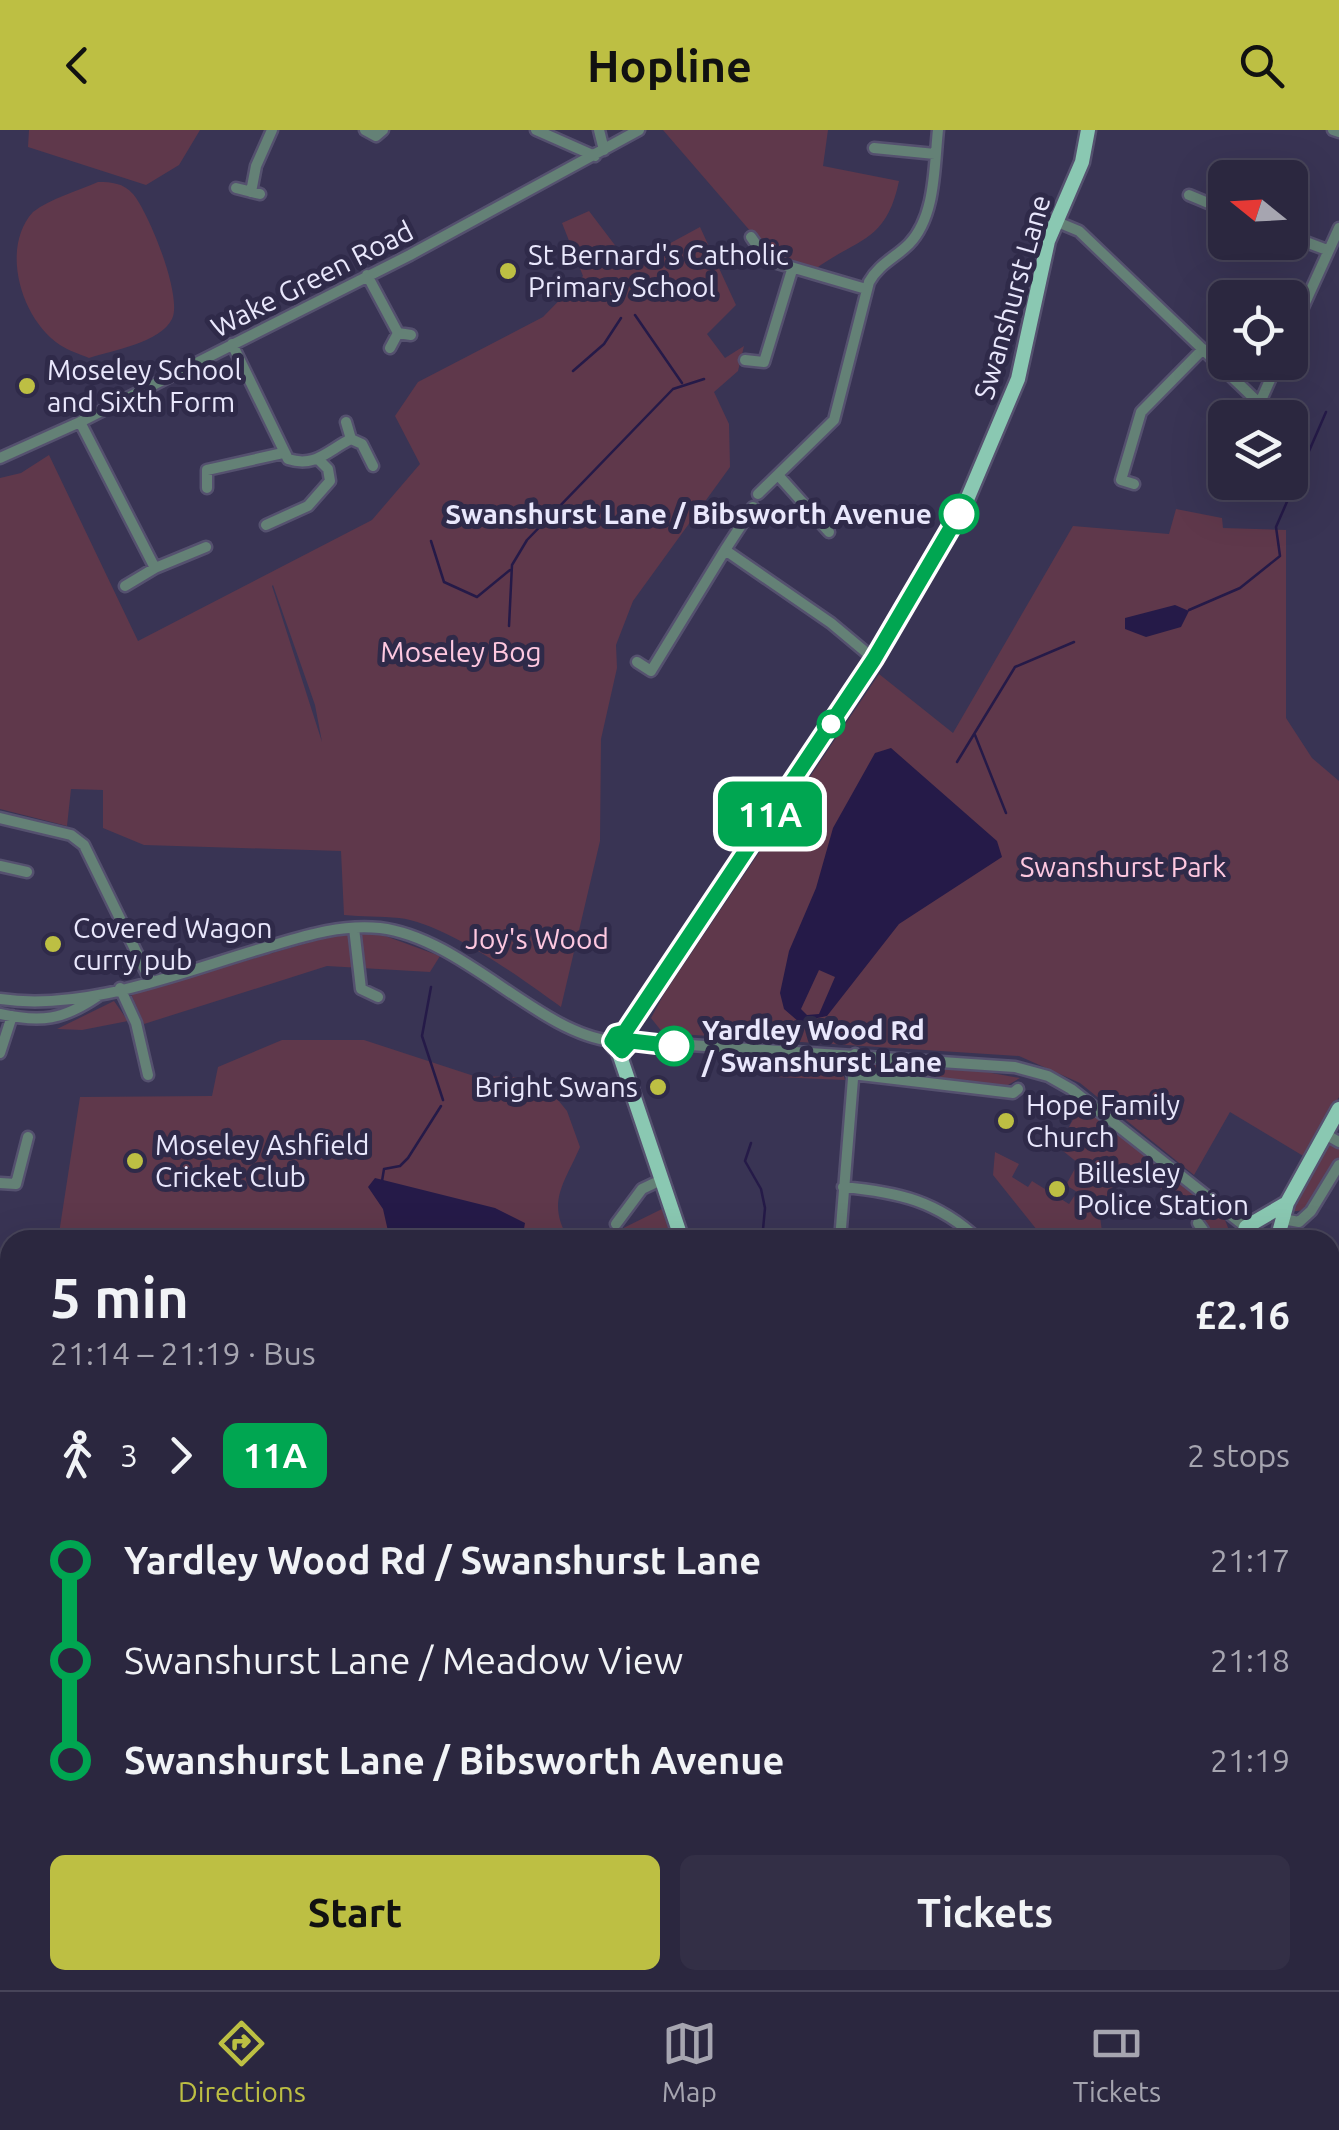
<!DOCTYPE html>
<meta charset="utf-8">
<style>
body{margin:0;font-family:Ubuntu,sans-serif;background:#332f46;color:#f1f3f6;height:100vh;display:flex;flex-direction:column;font-size:38px;white-space:nowrap}
*{box-sizing:border-box;margin:0}
p{font-size:32px;color:#a6a5b0}
.icon{flex:none;width:55px;height:55px;fill:none;stroke:currentColor;stroke-width:2;stroke-linecap:round;stroke-linejoin:round}
.map{position:relative;flex:1;overflow:hidden}
.details{position:absolute;left:0px;top:1100px;width:1340px;height:760px;display:flex;flex-direction:column;background:#2b273f;border-radius:30px 30px 0 0;box-shadow:0 10px 40px #0002,0 0 0 2px #474459}
.details>*{flex:none}
.badge{padding:0 20px;border-radius:15px;font-size:35px;line-height:65px}
.needle{width:65px;rotate:288deg}
.buttons{position:absolute;left:1208px;top:30px;display:grid;gap:20px}
.buttons a{display:grid;place-items:center;width:100px;height:100px;border-radius:15px;background:#2b273f;box-shadow:0 10px 40px #0002,0 0 0 2px #474459;font-size:50px}
.map>.badge{position:absolute;translate:-50% -50%;box-shadow:0 0 0 5px #fff}
.legs{display:flex;align-items:center;gap:15px;height:110px;padding:0 50px;font-size:32px}
.legs p{margin-inline-start:auto}
.headline{display:flex;align-items:center;justify-content:space-between;height:170px;padding:0 50px}
h1{font-size:55px;font-weight:700;line-height:75px}
.action{display:flex;gap:20px;margin-top:auto;padding:20px 50px}
.action a{flex:1;height:115px;border-radius:15px;background:#bdbf43;color:#111;font-size:40px;font-weight:700;line-height:115px;text-align:center}
.action a+a{background:#332f46;color:#f1f3f6}
ul{padding:0 50px;list-style:none}
li{display:flex;align-items:center;gap:35px;height:100px;font-size:38px}
li i{display:grid;place-items:center;width:15px;height:100%;margin:0 12px;background:currentColor}
li i::after{content:'';width:25px;height:25px;margin:-12px;border:8px solid;border-radius:50%;background:#2b273f}
li p{margin-inline-start:auto}
li:first-child i{background:linear-gradient(#0000 50%,currentColor 0)}
li:last-child i{background:linear-gradient(currentColor 50%,#0000 0)}
header{display:flex;justify-content:space-between;align-items:center;height:130px;padding:0 50px;background:#bdbf43;color:#111;font-size:45px;font-weight:700}
.tab-bar{display:flex;justify-content:space-around;align-items:center;height:140px;border-top:2px solid #474459;background:#2b273f;font-size:28px;color:#a6a5b0}
.tab-bar a{display:grid;justify-items:center;gap:5px}
.tab-bar .on{color:#bdbf43}
.map>svg:first-child{display:block}
.green{fill:#5f384b;fill-rule:evenodd}
.water{fill:#251a48;fill-rule:evenodd}
.lines{fill:none;stroke-linecap:round;stroke-linejoin:round}
.stream{stroke:#251a48;stroke-width:2.5}
.minor-casing{stroke:#55516f;stroke-width:15}
.major-casing{stroke:#55516f;stroke-width:19}
.minor{stroke:#648176;stroke-width:10}
.major{stroke:#8ac8b2;stroke-width:14}
.line-1-casing{stroke:#fff;stroke-width:22}
.line-1{stroke:#00a651;stroke-width:15}
.poi-dot{fill:#bdbf43;stroke:#2f2a49;stroke-width:4}
.stop-1-dot{fill:#fff;stroke:#00a651;stroke-width:5}
.labels{text-anchor:middle;stroke-width:10;stroke-linejoin:round;paint-order:stroke}
.poi-label{font-size:28px;fill:#e9e7fc;stroke:#2f2a49;text-anchor:start}
.street-label{font-size:28px;fill:#e9e7fc;stroke:#2f2a49}
.stop-label{font-size:28px;font-weight:bold;fill:#e9e7fc;stroke:#2f2a49;text-anchor:end}
.park-label{font-size:28px;fill:#fec8e0;stroke:#2f2a49}
</style>
<header><svg class="icon" aria-label="back" viewBox="0 0 24 24"><path d="M15 5l-7 7 7 7"/></svg>Hopline<svg class="icon" aria-label="search" viewBox="0 0 24 24"><circle cx="10" cy="10" r="6"/><path d="M15 15l6 6"/></svg></header>
<div class="map">
<svg width="1339" height="1860" viewBox="0 0 1339 1860">
<rect width="100%" height="100%" fill="#393454"/>
<path class="green" d="M29 0H200L179 35 146 55 28 17Z
M663 0H828L823 36 899 51C886 114 856 108 814 140L770 124Z
M98 52C112 52 123 53 133 64 149 83 183 167 172 189 160 213 113 220 89 228 80 224 69 221 60 215 21 189 0 118 33 82 51 68 78 61 98 52Z
M589 81 630 135 700 97 736 175 707 204 725 228 744 216 738 241 714 262 729 294 730 337 633 471 616 515 617 538 601 609 600 711 561 877C523 849 445 793 399 788 381 786 362 787 344 785L341 721 144 715 103 698V660L71 659 67 696 0 679V348L21 343 49 325 138 511 372 390 420 334 395 286 418 252 543 187 583 146 562 93ZM273 455 315 575 322 612 272 456Z
M1176 379 1222 388 1223 398 1286 400V588L1312 628 1339 651V967L1305 1027 1230 982 1194 1045 1080 953 1019 926 663 903 651 888 664 864 879 544 953 603 1073 396 1169 404Z
M338 804H380L440 826 430 842 327 836 144 894 131 864Z
M114 871 128 891 82 900 57 899Z
M282 910H364L474 946 540 948 567 981 580 1017C564 1054 546 1072 569 1110H58L80 967 212 966 218 937Z
M766 924 833 928 840 932 845 950 775 947Z
M873 932 975 940 1020 948 1001 959 865 943 863 935Z
M1082 973 1225 1090 1233 1110H1205L1207 1097 1142 1043 1146 1038 1139 1032 1129 1046 1123 1042 1099 1078 1103 1110H1045L993 1045 995 1022 1019 1034 1012 1047 1028 1057 1032 1051 1069 1074 1077 1062 1066 1055 1078 1033 1058 1017Z
M1332 1013 1339 1018V1027L1306 1080 1288 1082 1326 1014Z
M664 1078 676 1110H599Z
M1339 1537V1736L1330 1724V1550Z
M1339 1762V1860H1281L1274 1850H1330V1783L1337 1777 1331 1768Z
M125 1850H740L737 1860H130Z
M1062 1850H1226L1230 1860H1048Z"/>
<path class="water" d="M1175 475 1189 481 1181 497 1146 507 1125 499V488Z
M891 618 997 711 1002 727 899 794 827 886 799 892 784 879 780 863 789 821 816 758 833 698 875 623ZM819 840 835 847 819 884 807 885 801 879Z
M375 1048 495 1078 525 1093 522 1110H390L383 1079 368 1057Z"/>
<g class="lines">
<path class="stream" d="M635 185 682 253
M573 241 604 214 621 188
M431 411 444 452 477 467 510 440
M1189 480 1240 458 1280 426 1276 397 1326 282
M509 496 512 435 527 410 673 259 704 249
M975 605 1006 683
M957 632 1015 537 1074 512
M431 857 422 906 443 970
M751 1013 745 1031 761 1059 765 1078 762 1110
M382 1051 384 1039 400 1036 408 1028 441 976"/>
<defs>
<path id="minor" d="M365 0 376 6 383 0
M536 0 595 26
M599 0 604 20
M1333 0 1339 2
M874 18 935 24
M236 58 260 64
M251 62 256 36 272 0
M1189 65 1225 80
M1055 91 1079 101 1259 273
M1290 106 1327 120
M751 107 767 130 866 159
M367 145 398 203 411 205
M1290 206 1339 98
M232 214 288 329C316 338 328 320 351 309L346 292
M390 218 398 203
M745 230 764 232 792 140
M1253 288 1278 232
M80 292 155 438 125 456
M351 309 362 314 373 336
M0 328 80 292 410 125 639 0
M778 345 829 402
M1134 354 1121 350 1141 282 1203 219
M207 358V340L283 323
M758 364 834 290 869 152C879 134 895 128 909 114 936 86 934 36 938 0
M753 377 725 420 831 493 874 529
M266 395 308 376 330 351 328 339 319 330
M155 438 206 417
M637 532 651 541 725 420
M0 688 71 705 84 715 150 850
M0 736 27 742
M354 798 361 859 378 867
M120 858 136 893 148 945
M0 869C88 882 183 841 267 817 304 806 340 794 380 798 463 808 538 903 612 911
M0 884C41 893 63 890 98 866
M631 911 1015 937 1048 946 1071 959 1246 1097
M0 923 12 886
M852 944 1013 963 1018 959
M1325 1004 1339 1012
M0 1053 16 1054 28 1007
M843 1057C898 1062 938 1071 979 1110
M1283 1089 1299 1092 1311 1081 1339 1035
M1198 1093 1203 1100 1201 1110
M616 1094 642 1059 661 1050
M840 1110 855 924
M1330 1162 1339 1169
M0 1553 10 1535
M0 1717 10 1728
M110 1850 114 1860
M17 1860 23 1850
M941 1860 960 1850"/>
<path id="major" d="M612 911a9 9 0 1 1 18 0a9 9 0 1 1-18 0Z
M625 902 874 529 966 372 1018 249 1048 111 1082 32 1088 0
M618 920 682 1110
M1280 1099 1287 1073 1339 979
M1242 1110 1246 1097 1287 1073
M963 1850 967 1860
M744 1860 746 1850"/>
</defs>
<use href="#minor" class="minor-casing"/>
<use href="#major" class="major-casing"/>
<use href="#minor" class="minor"/>
<use href="#major" class="major"/>
</g>
<g class="lines">
<defs>
<path id="line-1" d="M674 916 631 911 622 921 612 911 616 904 625 902 874 529 959 384"/>
</defs>
<use href="#line-1" class="line-1-casing"/>
<use href="#line-1" class="line-1"/>
</g>
<g class="poi-dot">
<circle cx="508" cy="141" r="10"/>
<circle cx="27" cy="256" r="10"/>
<circle cx="53" cy="814" r="10"/>
<circle cx="658" cy="957" r="10"/>
<circle cx="1006" cy="991" r="10"/>
<circle cx="135" cy="1031" r="10"/>
<circle cx="1057" cy="1059" r="10"/>
</g>
<g class="stop-1-dot">
<circle cx="959" cy="384" r="18"/>
<circle cx="831" cy="594" r="12"/>
<circle cx="674" cy="916" r="18"/>
</g>
<g class="labels">
<g class="poi-label">
<text x="528" y="135">St Bernard's Catholic<tspan x="528" dy="32">Primary School</tspan></text>
<text x="47" y="250">Moseley School<tspan x="47" dy="32">and Sixth Form</tspan></text>
<text x="73" y="808">Covered Wagon<tspan x="73" dy="32">curry pub</tspan></text>
<text x="638" y="967" text-anchor="end">Bright Swans</text>
<text x="1026" y="985">Hope Family<tspan x="1026" dy="32">Church</tspan></text>
<text x="155" y="1025">Moseley Ashfield<tspan x="155" dy="32">Cricket Club</tspan></text>
<text x="1077" y="1053">Billesley<tspan x="1077" dy="32">Police Station</tspan></text>
</g>
<g class="street-label">
<text transform="translate(312 149) rotate(-27)" y="10">Wake Green Road</text>
<text transform="translate(1012 167) rotate(-74)" y="10">Swanshurst Lane</text>
</g>
<g class="stop-label">
<text x="932" y="394">Swanshurst Lane / Bibsworth Avenue</text>
<text x="702" y="910" text-anchor="start">Yardley Wood Rd<tspan x="702" dy="32">/ Swanshurst Lane</tspan></text>
</g>
<g class="park-label">
<text x="461" y="532">Moseley Bog</text>
<text x="1123" y="747">Swanshurst Park</text>
<text x="537" y="819">Joy's Wood</text>
</g>
</g>
</svg>
<div class="buttons">
<a><svg class="needle" viewBox="-14 -14 28 28"><path d="M0-13l5 13h-10z" fill="#e53935"/><path d="M0 13l5-13h-10z" fill="#a6a5b0"/></svg></a>
<a><svg class="icon" aria-label="locate" viewBox="0 0 24 24"><circle cx="12" cy="12" r="6"/><path d="M12 2v4M12 18v4M2 12h4M18 12h4"/></svg></a>
<a><svg class="icon" aria-label="layers" viewBox="0 0 24 24"><path d="M12 4l9 5-9 5-9-5zM3 14l9 5 9-5"/></svg></a>
</div>
<b class="badge" style="left:770px;top:684px;background:#00a651;color:#fff">11A</b>
<section class="details">
<div class="headline"><div><h1>5 min</h1><p>21:14 – 21:19 · Bus</p></div><b>£2.16</b></div>
<div class="legs"><svg class="icon" aria-label="walk" viewBox="0 0 24 24"><circle cx="13" cy="4" r="2"/><path d="M13 8l-2 6 4 7M11 14l-3 7M7 12l3-4h3l4 4"/></svg>3<svg class="icon" aria-label="forward" viewBox="0 0 24 24"><path d="M9 5l7 7-7 7"/></svg><b class="badge" style="background:#00a651;color:#fff">11A</b><p>2 stops</p></div>
<ul>
<li><i style="color:#00a651"></i><b>Yardley Wood Rd / Swanshurst Lane</b><p>21:17</p></li>
<li><i style="color:#00a651"></i><span>Swanshurst Lane / Meadow View</span><p>21:18</p></li>
<li><i style="color:#00a651"></i><b>Swanshurst Lane / Bibsworth Avenue</b><p>21:19</p></li>
</ul>
<div class="action"><a>Start</a><a>Tickets</a></div>
</section>
</div>
<nav class="tab-bar">
<a class="on"><svg class="icon" aria-label="directions" viewBox="0 0 24 24"><path d="M12 3l9 9-9 9-9-9zM9 14v-3h6M13 9l2 2-2 2"/></svg>Directions</a>
<a><svg class="icon" aria-label="map" viewBox="0 0 24 24"><path d="M3 6l6-2 6 2 6-2v14l-6 2-6-2-6 2zM9 4v14M15 6v14"/></svg>Map</a>
<a><svg class="icon" aria-label="tickets" viewBox="0 0 24 24"><path d="M3 7h18v10H3zM15 7v10"/></svg>Tickets</a>
</nav>
